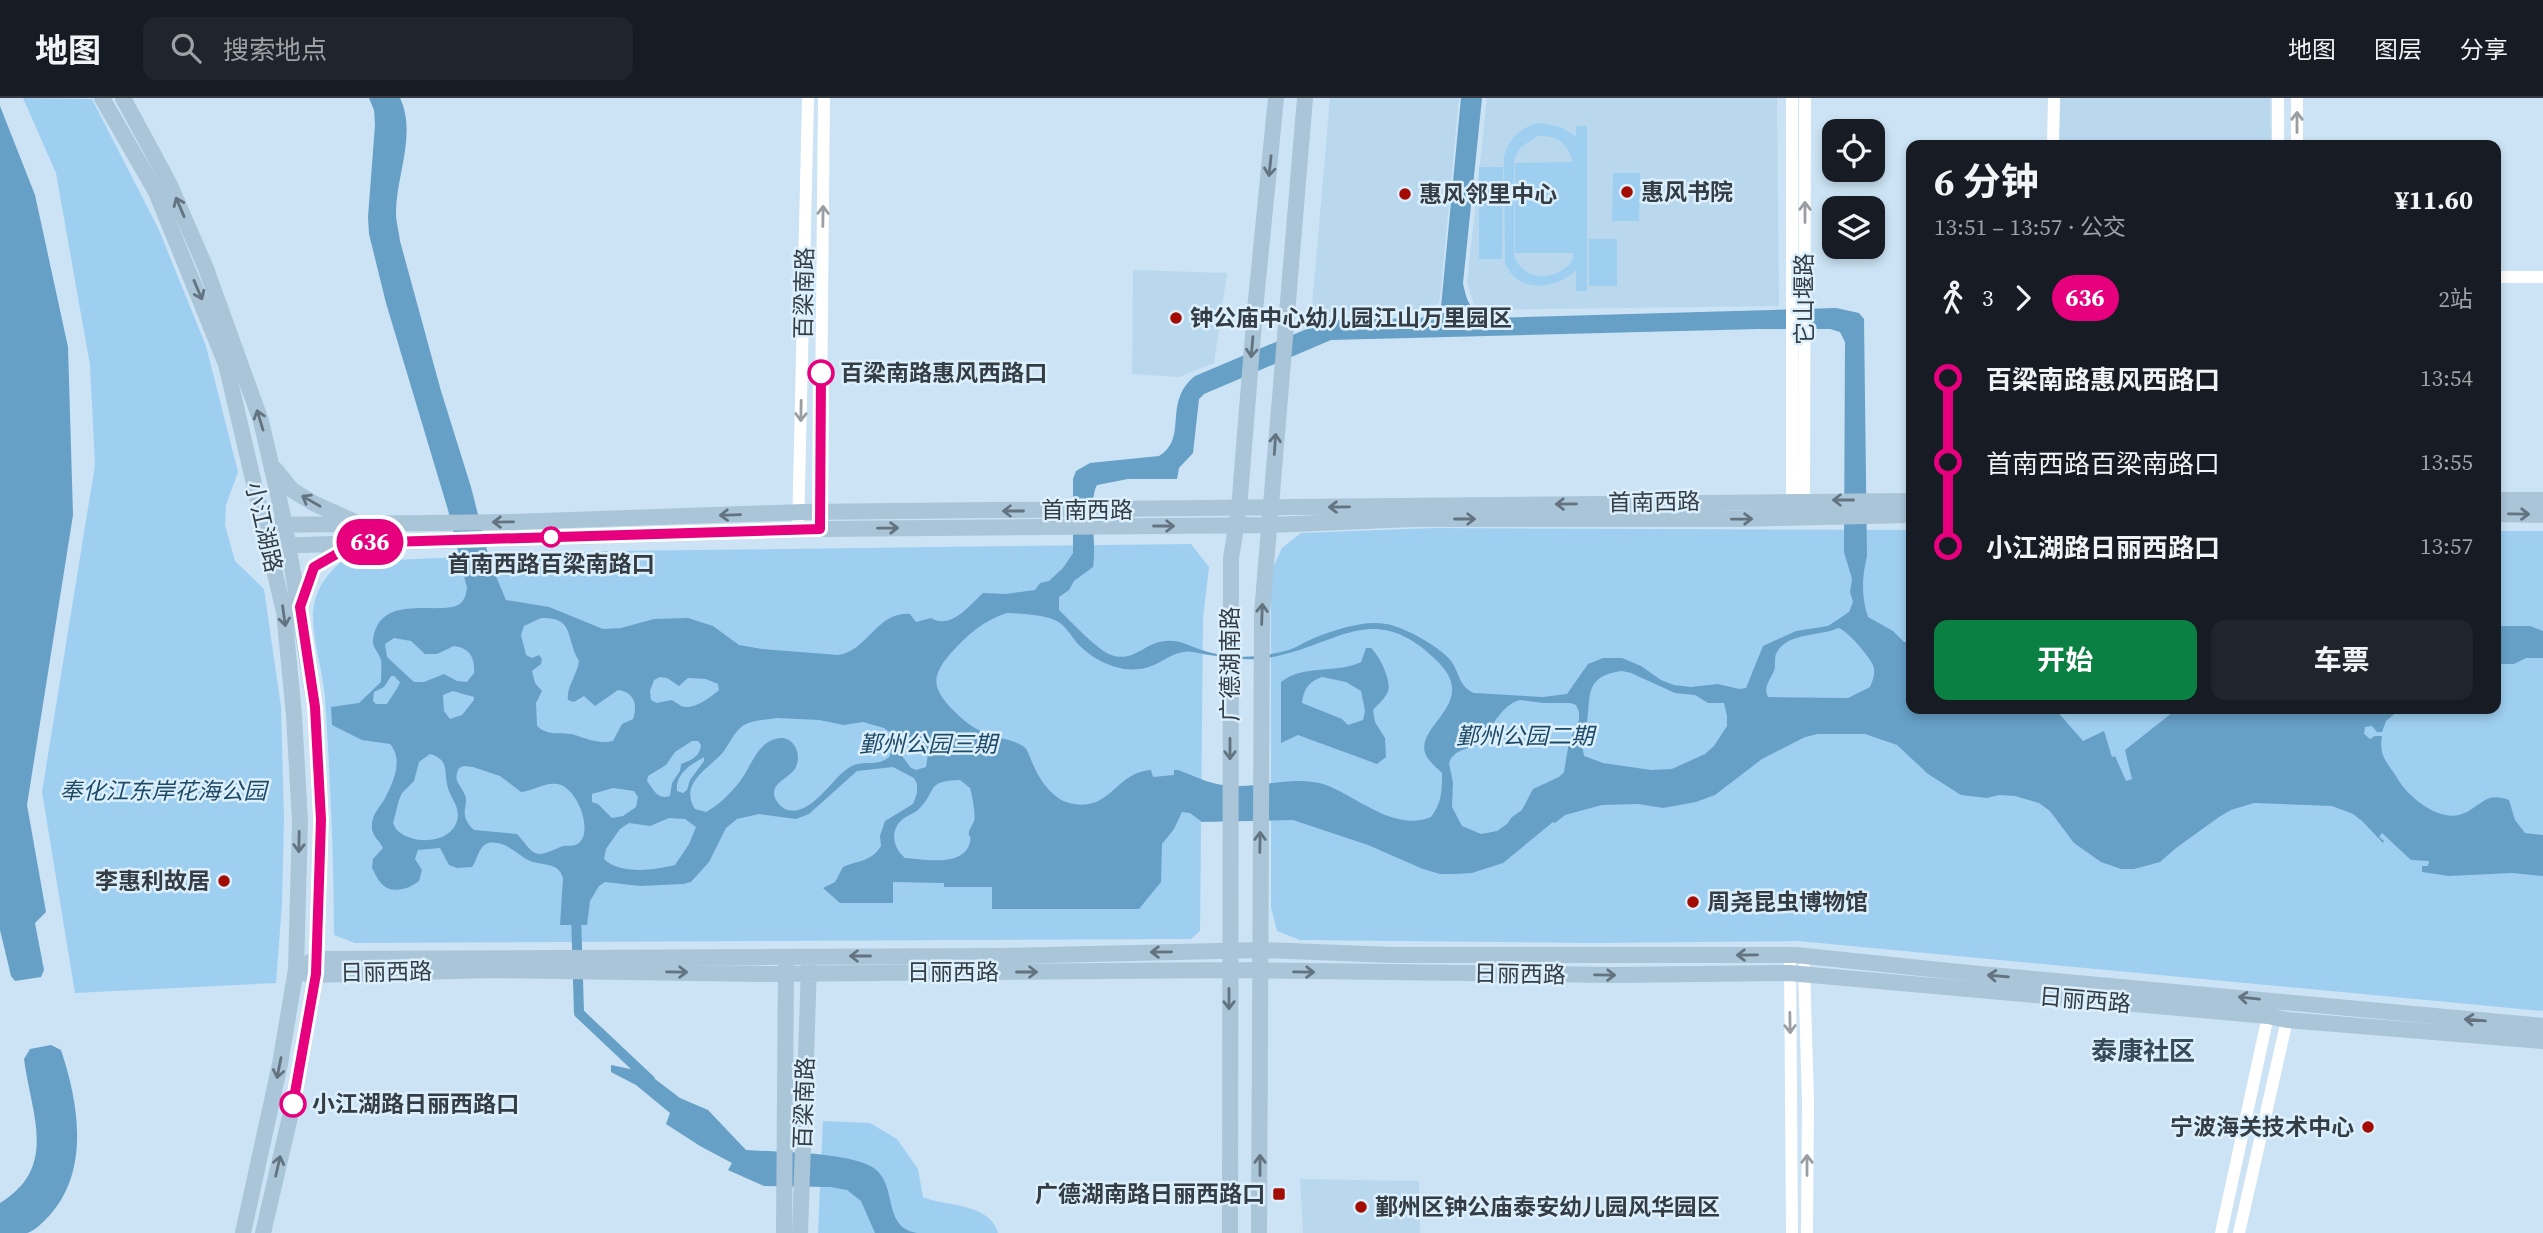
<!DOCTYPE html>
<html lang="zh">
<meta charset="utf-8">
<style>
body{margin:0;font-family:"Source Serif 4","Noto Sans SC",serif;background:#20242c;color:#f1f3f6;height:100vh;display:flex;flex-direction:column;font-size:26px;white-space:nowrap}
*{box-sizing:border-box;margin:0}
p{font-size:23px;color:#9ea1a6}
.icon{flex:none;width:38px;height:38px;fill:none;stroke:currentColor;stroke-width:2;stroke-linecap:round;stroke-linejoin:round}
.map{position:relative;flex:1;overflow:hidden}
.sheet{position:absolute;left:1906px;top:42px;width:595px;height:574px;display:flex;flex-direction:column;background:#171b24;border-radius:14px;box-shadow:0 4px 10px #0003}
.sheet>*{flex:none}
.badge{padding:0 14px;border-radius:23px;font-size:24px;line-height:46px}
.buttons{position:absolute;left:1822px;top:21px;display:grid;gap:14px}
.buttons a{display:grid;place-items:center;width:63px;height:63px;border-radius:14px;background:#171b24;box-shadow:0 4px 10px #0003;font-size:35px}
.map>.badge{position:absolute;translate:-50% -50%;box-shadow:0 0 0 4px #fff}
.legs{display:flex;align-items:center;gap:10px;height:77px;padding:0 28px;font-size:23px}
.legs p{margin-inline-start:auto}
.head{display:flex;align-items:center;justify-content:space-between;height:119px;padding:0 28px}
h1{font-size:38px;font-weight:700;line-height:52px}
.primary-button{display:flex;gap:14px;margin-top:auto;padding:14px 28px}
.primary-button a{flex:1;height:80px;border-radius:14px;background:#0b8043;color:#fff;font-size:28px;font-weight:700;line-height:80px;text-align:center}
.primary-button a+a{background:#20242c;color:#f1f3f6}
ul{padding:0 28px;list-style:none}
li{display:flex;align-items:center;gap:24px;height:84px;font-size:26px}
li i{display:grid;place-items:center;width:10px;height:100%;margin:0 9px;background:currentColor}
li i::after{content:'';width:18px;height:18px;margin:-9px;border:5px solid;border-radius:50%;background:#171b24}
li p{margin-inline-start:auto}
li:first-child i{background:linear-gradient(#0000 50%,currentColor 0)}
li:last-child i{background:linear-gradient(currentColor 50%,#0000 0)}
header{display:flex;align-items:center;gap:42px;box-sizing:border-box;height:98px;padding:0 35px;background:#171b24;border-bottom:2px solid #363941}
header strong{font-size:33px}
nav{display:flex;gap:38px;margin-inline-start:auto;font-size:24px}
.search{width:490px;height:63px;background:#20242c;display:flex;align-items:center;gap:18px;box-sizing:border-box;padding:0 24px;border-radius:14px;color:#9ea1a6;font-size:26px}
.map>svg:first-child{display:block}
.built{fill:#b9d8ee}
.green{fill:#9ecff1;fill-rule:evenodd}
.water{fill:#66a0c7;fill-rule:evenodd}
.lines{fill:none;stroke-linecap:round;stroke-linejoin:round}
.canal{stroke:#66a0c7;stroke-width:10}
.minor{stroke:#fff;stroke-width:12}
.major{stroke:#aac4d8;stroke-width:16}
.oneway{stroke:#9a9ea2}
.oneway2{stroke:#63737f}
.line-1-casing{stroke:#fff;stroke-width:16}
.line-1{stroke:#e6007e;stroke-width:10}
.poi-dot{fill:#a20c02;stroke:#dceffd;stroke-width:2.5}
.stop-1-dot{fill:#fff;stroke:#e6007e;stroke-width:3.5}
.labels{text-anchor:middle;stroke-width:5;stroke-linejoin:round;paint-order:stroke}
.poi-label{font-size:23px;font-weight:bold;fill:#343d44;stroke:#dceffd;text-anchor:start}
.street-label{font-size:23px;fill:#343d44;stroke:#dceffd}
.stop-label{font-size:23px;font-weight:bold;fill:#343d44;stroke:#dceffd;text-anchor:start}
.park-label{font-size:23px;font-style:italic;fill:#1d4a66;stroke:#dceffd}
.quarter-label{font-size:26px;font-weight:bold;fill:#364a59;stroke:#dceffd}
</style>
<header>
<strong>地图</strong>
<div class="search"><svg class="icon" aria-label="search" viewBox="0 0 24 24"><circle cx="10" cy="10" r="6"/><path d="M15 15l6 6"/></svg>搜索地点</div>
<nav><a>地图</a><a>图层</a><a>分享</a></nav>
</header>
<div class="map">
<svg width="2543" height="1135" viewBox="0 0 2543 1135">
<rect width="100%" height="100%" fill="#cbe3f4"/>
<path class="built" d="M1330 0H1459L1441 190 1439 205 1429 212H1337L1311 220Z
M1487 0H1777L1779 208 1476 212 1467 185Z
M2058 0H2270L2271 47H2057Z
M1133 172 1227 175 1214 265 1179 279 1132 276Z
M1300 1081 1419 1083 1420 1135H1303Z"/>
<path class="green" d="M23 0 92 1 159 132 206 248 238 374 226 407 225 427 235 463 264 491 281 609 284 721 282 806 276 885 75 895 42 694 95 367 90 267 56 75Z
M1539 25 1560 29 1576 38V28H1587V193H1576V172C1556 192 1518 196 1505 165L1504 59C1509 41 1520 29 1539 25ZM1537 38C1557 37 1568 45 1573 64L1515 65V155H1573V70V161C1559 184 1523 185 1514 157V62L1520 50Z
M1479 69H1503L1502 161H1479Z
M1613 75H1640L1639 123H1612Z
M1589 141H1617V188H1589Z
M1433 430 1911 432V611H2496V433H2543V913L1798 843 1592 845 1300 842 1277 833 1271 809V474L1282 450 1301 435Z
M1191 446 1209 469 1203 520 1200 833 1191 841 355 845 334 837C334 758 330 679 325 600 323 573 312 541 313 514 315 492 325 478 341 464L612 453Z
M823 1023 870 1025 897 1041 918 1071 923 1099C946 1109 989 1104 998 1135H818Z"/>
<path class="water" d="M369 0H400C417 36 396 78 396 115 396 124 399 134 400 143L441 293 471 389 490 464 506 502 549 509 603 531 621 530 654 521 688 520 713 528 739 547 762 551 838 557C867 554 877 513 910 516L916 524 931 520C951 532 969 508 983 495L1006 496 1035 492 1040 485 1049 483 1063 470 1073 455V381L1076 373 1090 365 1159 358C1189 340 1162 304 1195 278L1328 222 1421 220 1434 216 1441 209 1461 0H1482L1463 185C1467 205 1471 216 1492 220L1836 210 1859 215 1864 221 1867 458C1862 479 1861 498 1868 519L1893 533 1904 544H1911V611H2055L2083 643 2104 633 2112 659 2115 658 2126 683 2132 681 2125 652 2177 611H2400L2386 623 2382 634H2377L2372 628 2365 629 2364 636 2370 641 2375 638H2382C2378 659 2389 666 2399 683 2410 700 2437 722 2459 717 2480 711 2484 692 2509 702L2515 722 2525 735 2543 737V778L2512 775 2449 778 2422 774V768H2428L2429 763 2411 762 2382 735 2379 739 2384 743 2383 745 2362 723 2353 716 2332 708 2254 705 2231 712 2219 719 2176 750 2160 764 2134 771H2121L2101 764 2074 745 2050 713 2039 705 2015 698 1999 697 1987 700 1961 697 1928 676 1897 647 1865 636H1818L1805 639 1762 661 1715 697 1696 704 1663 710 1638 706 1602 707 1565 717 1555 725 1553 724 1503 765 1472 775 1454 776H1440L1423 771 1368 747 1293 722 1202 724 1190 715 1182 714 1174 731 1162 746 1161 784 1139 811H992V789H944V785L893 784V805H840L823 790 835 784 843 769C859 762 871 764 881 748L880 738 885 723 913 706 917 695V686L914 680 893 669 857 673 809 716 796 721 759 716 737 721 726 730 709 764 691 784 683 786 640 788 605 784 599 788 590 803 587 827H560L563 780C558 762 539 769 526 761 516 754 500 740 486 746 479 749 477 762 472 769L457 770 449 767 440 750 418 752 415 761 422 772 419 783C410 791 390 797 381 785 377 781 375 775 372 770L373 761 383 750C380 743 373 739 372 731 371 717 378 712 384 702 393 685 404 662 390 646L362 642 332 627 331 609 359 605 381 584C381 576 382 569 381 562 379 554 372 550 373 542 379 492 444 520 461 505 465 501 466 496 467 490L448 412 386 205 369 136 368 119 375 27 374 12ZM1759 231H1830L1840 234 1845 244 1844 454 1852 481 1850 494 1853 504 1849 514 1828 528 1796 533 1763 548 1746 590 1739 591 1718 586 1691 589 1674 587 1661 582 1641 568 1622 560H1603L1588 566 1567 596 1543 599 1474 595C1460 589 1460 578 1453 566 1445 551 1403 528 1386 526 1363 522 1335 532 1314 540 1304 544 1295 551 1285 553 1256 561 1224 561 1196 550 1185 546 1178 542 1166 543 1145 544 1134 565 1111 557 1097 552 1072 524 1059 512V499L1069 492 1074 483 1093 469C1097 447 1088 403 1097 387L1128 381H1177L1179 370 1193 355 1199 301 1204 296 1331 242ZM1007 515C1022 516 1047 516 1060 525 1066 529 1072 539 1077 545 1092 561 1116 574 1139 571 1156 570 1167 557 1183 554 1191 552 1201 556 1209 557 1230 560 1247 563 1267 560 1338 549 1373 498 1439 565 1478 605 1417 626 1425 655 1428 663 1436 669 1442 675 1442 692 1442 705 1431 719 1394 734 1358 699 1326 687 1297 677 1264 689 1235 688 1212 688 1198 679 1178 672H1174V677L1153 679 1151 672C1114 674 1110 718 1066 704 1050 698 1038 679 1032 664 1029 658 1028 650 1021 647 1011 641 996 640 985 635 973 630 964 623 955 614 933 592 929 580 951 555 967 537 984 522 1007 515ZM541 520C575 519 565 539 579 563 577 577 566 590 568 602L574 604 584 598 595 608 618 592C634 594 638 606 633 621L622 626 613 643C599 646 587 641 575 637 562 633 548 639 537 628L536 605 542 593 535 585 532 573 541 566 542 561 539 557 532 560 526 557 521 537 524 528ZM1838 530C1846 531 1869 558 1873 567 1876 575 1873 582 1870 589L1848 600 1768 599C1763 589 1770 582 1774 573 1776 567 1774 561 1776 556 1786 534 1819 539 1838 530ZM394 540 411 543 425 556H437L454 548C470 550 475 560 474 575L467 584 457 583 444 576 424 584H414L387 559 385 546ZM1622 573 1631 575 1675 595 1695 597 1708 605H1724L1727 618V628L1714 648 1705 656 1672 671 1651 672 1603 665 1584 658 1582 647C1582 639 1586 633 1587 625 1591 597 1584 578 1622 573ZM391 578H394L400 584C397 592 391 599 387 606H376L373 603 374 594 384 589ZM660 579 667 580 679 588 688 580 706 581 718 586 719 592C711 599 693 613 681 608 678 606 674 603 671 602L657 605 651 602 650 593 654 582ZM453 593 474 599V602L462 617 450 621 444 613 443 597ZM1520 602 1543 605H1570L1576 607 1579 614V622L1569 644 1564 674 1559 679 1533 691 1522 712 1512 719 1507 726 1497 733 1481 736 1462 728 1452 709 1453 685 1449 665C1455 649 1470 653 1480 643 1493 629 1501 607 1520 602ZM777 620 819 622 844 627 863 624 884 630 891 635 893 640 890 658C878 670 863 661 850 669 832 679 811 721 785 711 781 709 777 704 775 700 769 683 793 681 797 666 801 654 793 639 780 640 757 643 752 667 741 682 732 694 719 707 706 714L695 711C678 684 711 670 724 653 730 644 735 633 744 627 753 622 767 622 777 620ZM909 639 916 640 928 656 926 669 916 672 911 670 899 654 901 641ZM692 643H698L701 647C700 659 691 662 681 666L680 673 672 685 670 698C657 702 654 692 647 683L648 678 666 667 675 654ZM430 656C449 662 444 671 447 686 449 700 461 707 457 723 450 747 410 747 396 731L393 725 399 702 402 695 414 683 419 664ZM704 659V663L690 682 687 692 683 695 677 693C675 676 690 667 704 659ZM464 668 473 669 500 678 521 694C533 693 545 684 557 686 576 688 593 730 580 744 574 750 567 746 560 749 532 762 535 756 517 736L474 732C456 715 471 708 464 695 459 685 453 682 459 670ZM960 682 970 690C972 696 976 718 974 723 973 726 970 730 969 733 968 743 972 734 970 744 964 770 923 761 905 760 893 750 889 732 903 721 908 717 913 716 918 712 938 693 924 683 960 682ZM613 690 634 693 638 699 636 709 623 718 612 720 598 706 592 704V696ZM669 720 685 721 696 729 689 746 675 767C655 772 620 777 604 761L606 751 620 731 629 725 650 728Z
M0 8 35 97 68 249 73 417 27 707 46 814 35 825 44 872 41 879 15 883 11 878 0 832Z
M2496 528H2530L2543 533V560H2526L2514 566H2496Z
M1366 550H1371C1379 557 1392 583 1388 593 1386 600 1378 606 1373 612L1375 624 1385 640 1386 659 1377 666 1298 637 1281 645V584C1303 566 1337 576 1361 564ZM1322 579 1346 584 1361 593 1365 613 1363 622 1348 627 1342 621 1302 605C1304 591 1308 584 1322 579Z
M51 947 61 952C79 1006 90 1073 49 1118 43 1124 35 1133 27 1135 19 1135 8 1135 0 1135V1105C59 1069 31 1016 24 961L30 951Z
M611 967 635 972 651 978 680 1000 708 1012 746 1052C776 1054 853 1054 875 1071 898 1089 882 1129 917 1135H875L861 1103 847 1092 830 1089 764 1088 728 1072 732 1065 700 1048 666 1026 670 1015 636 987 611 974Z"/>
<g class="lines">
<path class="canal" d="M576 815 579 915 650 982"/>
<path class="minor" d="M2278 0V47
M2297 0V47
M2053 47 2054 0
M2496 179H2543
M1792 402V0
M1804 402 1805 0
M820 420 824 0
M798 431 808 0
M1790 857 1792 1135
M1804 869 1808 1003 1807 1135
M2221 1135 2268 918
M2239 1135 2287 922"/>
<path class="major" d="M102 0 156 94 226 266 284 514 294 617 300 723 296 871 280 966 243 1135
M123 0 169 85 205 168 261 323 285 427 315 609 321 722 316 876 293 1006 263 1135
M275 371 292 392 315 406 355 424
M2496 402H2543
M2496 416 2543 417
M264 427 512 424 803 414 1911 403
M269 448 820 431 1269 427 1412 421H1739L1911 417
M301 506 314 469 351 447
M296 871 316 861 1001 858 1261 852 1392 857H1796L1959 874 2543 928
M296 871 309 877 491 872 763 876 1229 872 1614 877 1789 875 2268 918 2287 922 2543 943
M784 1135 786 868
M800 1135 809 868
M1230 1135 1231 460 1239 411 1255 212 1276 0
M1259 1135 1262 515 1305 0"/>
</g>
<defs><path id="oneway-shaft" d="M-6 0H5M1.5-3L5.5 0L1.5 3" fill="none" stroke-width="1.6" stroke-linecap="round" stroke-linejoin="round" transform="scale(1.75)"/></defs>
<g class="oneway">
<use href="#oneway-shaft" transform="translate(2297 24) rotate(-90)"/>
<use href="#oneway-shaft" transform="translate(1805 114) rotate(-90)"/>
<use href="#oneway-shaft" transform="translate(823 118) rotate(-89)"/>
<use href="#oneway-shaft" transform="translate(801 313) rotate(91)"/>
<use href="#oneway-shaft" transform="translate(1790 925) rotate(89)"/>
<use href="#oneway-shaft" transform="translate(1807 1067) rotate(-90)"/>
</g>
<g class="oneway2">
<use href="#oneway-shaft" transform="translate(1270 68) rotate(96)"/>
<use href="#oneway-shaft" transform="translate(180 109) rotate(-113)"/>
<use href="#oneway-shaft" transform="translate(198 192) rotate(67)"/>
<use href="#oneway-shaft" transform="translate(1252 249) rotate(95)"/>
<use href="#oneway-shaft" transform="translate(260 322) rotate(-107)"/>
<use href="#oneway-shaft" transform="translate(1275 346) rotate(-86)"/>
<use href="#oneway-shaft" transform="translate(1843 402) rotate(-180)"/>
<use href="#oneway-shaft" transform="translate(311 403) rotate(-150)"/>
<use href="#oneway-shaft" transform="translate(1566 406) rotate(179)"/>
<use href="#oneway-shaft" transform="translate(1339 409) rotate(179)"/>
<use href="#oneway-shaft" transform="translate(1013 413) rotate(180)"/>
<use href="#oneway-shaft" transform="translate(2519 416) rotate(1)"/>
<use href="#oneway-shaft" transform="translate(730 417) rotate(178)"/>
<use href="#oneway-shaft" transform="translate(1465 421)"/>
<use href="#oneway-shaft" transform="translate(1742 421) rotate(-1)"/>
<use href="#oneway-shaft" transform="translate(503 424) rotate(179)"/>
<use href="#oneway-shaft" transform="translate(1164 428)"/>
<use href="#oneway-shaft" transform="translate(888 430) rotate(-1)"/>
<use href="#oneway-shaft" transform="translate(1262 516) rotate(-88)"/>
<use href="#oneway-shaft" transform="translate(284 518) rotate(82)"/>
<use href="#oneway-shaft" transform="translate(1230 651) rotate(90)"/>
<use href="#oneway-shaft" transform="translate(299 744) rotate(91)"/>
<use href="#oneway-shaft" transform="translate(1260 744) rotate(-89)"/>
<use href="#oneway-shaft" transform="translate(1161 854) rotate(179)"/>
<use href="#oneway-shaft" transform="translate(1747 857) rotate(179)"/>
<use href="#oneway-shaft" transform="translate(860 858) rotate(180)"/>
<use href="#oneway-shaft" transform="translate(677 874) rotate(1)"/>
<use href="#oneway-shaft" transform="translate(1027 874)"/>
<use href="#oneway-shaft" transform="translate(1304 874) rotate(1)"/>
<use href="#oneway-shaft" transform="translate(1605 877) rotate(1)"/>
<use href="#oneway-shaft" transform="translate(1998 878) rotate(-175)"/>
<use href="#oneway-shaft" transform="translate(2249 900) rotate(-174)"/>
<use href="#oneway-shaft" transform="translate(1229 901) rotate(90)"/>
<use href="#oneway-shaft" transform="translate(2475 922) rotate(-175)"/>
<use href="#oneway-shaft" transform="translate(279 970) rotate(101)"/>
<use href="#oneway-shaft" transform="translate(1260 1067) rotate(-90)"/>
<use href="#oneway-shaft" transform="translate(278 1068) rotate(-77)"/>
</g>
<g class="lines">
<defs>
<path id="line-1" d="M293 1006 316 876 321 722 315 609 300 509 314 469 356 445 820 431 821 275"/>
</defs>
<use href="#line-1" class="line-1-casing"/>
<use href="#line-1" class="line-1"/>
</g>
<g class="poi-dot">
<circle cx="1627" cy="94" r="7"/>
<circle cx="1405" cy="96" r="7"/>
<circle cx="1176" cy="220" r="7"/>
<circle cx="224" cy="783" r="7"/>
<circle cx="1693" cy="804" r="7"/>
<circle cx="2368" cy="1029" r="7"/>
<rect x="1272" y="1089" width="14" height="14" rx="3.5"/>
<circle cx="1361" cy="1109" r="7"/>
</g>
<g class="stop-1-dot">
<circle cx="821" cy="275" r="12"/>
<circle cx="551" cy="439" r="9"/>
<circle cx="293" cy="1006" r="12"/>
</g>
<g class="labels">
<g class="poi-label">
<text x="1641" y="102">惠风书院</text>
<text x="1419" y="104">惠风邻里中心</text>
<text x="1190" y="228">钟公庙中心幼儿园江山万里园区</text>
<text x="210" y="791" text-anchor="end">李惠利故居</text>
<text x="1707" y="812">周尧昆虫博物馆</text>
<text x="2354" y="1037" text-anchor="end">宁波海关技术中心</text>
<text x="1265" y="1104" text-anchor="end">广德湖南路日丽西路口</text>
<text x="1375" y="1117">鄞州区钟公庙泰安幼儿园风华园区</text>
</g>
<g class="street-label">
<text transform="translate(804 195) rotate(-89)" y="8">百梁南路</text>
<text transform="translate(1804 201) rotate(-90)" y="8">它山堰路</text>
<text transform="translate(1654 404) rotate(-1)" y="8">首南西路</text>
<text x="1087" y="420">首南西路</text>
<text transform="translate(264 429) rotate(77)" y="8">小江湖路</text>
<text transform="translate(1230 566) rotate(-90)" y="8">广德湖南路</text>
<text transform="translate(386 874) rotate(-1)" y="8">日丽西路</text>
<text x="953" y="882">日丽西路</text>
<text transform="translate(1520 876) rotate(1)" y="8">日丽西路</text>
<text transform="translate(2085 902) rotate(5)" y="8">日丽西路</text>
<text transform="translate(804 1005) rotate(-88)" y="8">百梁南路</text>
</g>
<g class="stop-label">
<text x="840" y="283">百梁南路惠风西路口</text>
<text x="551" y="474" text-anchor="middle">首南西路百梁南路口</text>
<text x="312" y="1014">小江湖路日丽西路口</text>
</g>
<g class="park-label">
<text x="1525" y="646">鄞州公园二期</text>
<text x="928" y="654">鄞州公园三期</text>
<text x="163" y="701">奉化江东岸花海公园</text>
</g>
<g class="quarter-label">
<text x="2143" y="962">泰康社区</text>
</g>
</g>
</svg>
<div class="buttons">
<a><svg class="icon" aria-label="locate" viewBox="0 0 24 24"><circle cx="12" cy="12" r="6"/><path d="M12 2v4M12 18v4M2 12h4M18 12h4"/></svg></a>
<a><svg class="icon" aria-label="layers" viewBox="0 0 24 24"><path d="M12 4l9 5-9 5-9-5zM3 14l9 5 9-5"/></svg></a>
</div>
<b class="badge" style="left:370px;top:444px;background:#e6007e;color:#fff">636</b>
<section class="sheet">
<div class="head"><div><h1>6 分钟</h1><p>13:51 – 13:57 · 公交</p></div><b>¥11.60</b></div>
<div class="legs"><svg class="icon" aria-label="walk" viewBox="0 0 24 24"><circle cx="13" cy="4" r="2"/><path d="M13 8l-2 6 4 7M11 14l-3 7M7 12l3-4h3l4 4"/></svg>3<svg class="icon" aria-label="forward" viewBox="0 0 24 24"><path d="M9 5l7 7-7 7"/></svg><b class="badge" style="background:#e6007e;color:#fff">636</b><p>2站</p></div>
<ul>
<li><i style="color:#e6007e"></i><b>百梁南路惠风西路口</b><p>13:54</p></li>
<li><i style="color:#e6007e"></i><span>首南西路百梁南路口</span><p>13:55</p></li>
<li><i style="color:#e6007e"></i><b>小江湖路日丽西路口</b><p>13:57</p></li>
</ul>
<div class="primary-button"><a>开始</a><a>车票</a></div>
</section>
</div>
